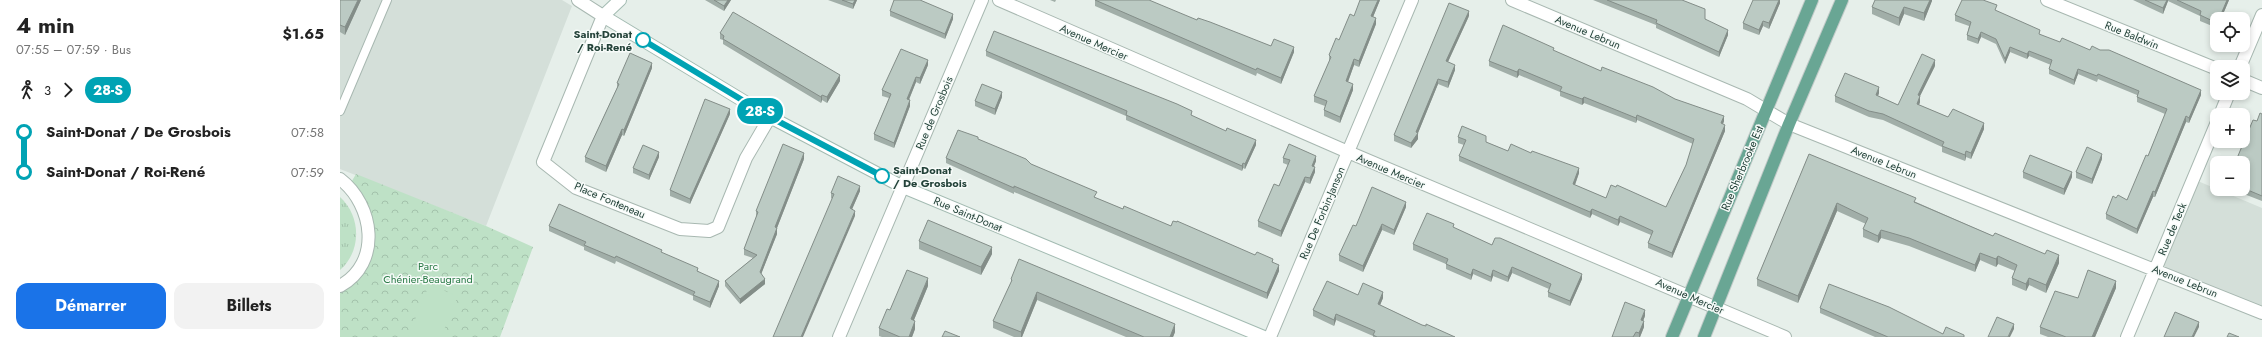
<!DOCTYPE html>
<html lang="fr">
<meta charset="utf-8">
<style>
body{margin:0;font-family:Jost,sans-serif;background:#f2f2f2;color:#222;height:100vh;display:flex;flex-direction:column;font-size:15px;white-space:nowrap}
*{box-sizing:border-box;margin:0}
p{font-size:13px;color:#767676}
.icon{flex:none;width:22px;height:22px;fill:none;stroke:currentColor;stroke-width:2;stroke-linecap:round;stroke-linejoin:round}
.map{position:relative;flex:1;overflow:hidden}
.details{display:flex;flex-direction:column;background:#fff;width:340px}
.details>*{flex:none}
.badge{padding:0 8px;border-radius:13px;font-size:14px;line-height:26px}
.tools{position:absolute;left:1870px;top:12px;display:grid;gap:8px}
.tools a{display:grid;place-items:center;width:40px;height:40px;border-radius:8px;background:#fff;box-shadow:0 2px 6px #0003;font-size:20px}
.map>.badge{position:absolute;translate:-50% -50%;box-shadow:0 0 0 2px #fff}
.legs{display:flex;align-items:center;gap:6px;height:44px;padding:0 16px;font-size:13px}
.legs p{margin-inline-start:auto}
.summary{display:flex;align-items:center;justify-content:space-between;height:68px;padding:0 16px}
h1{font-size:22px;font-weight:700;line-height:30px}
.button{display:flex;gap:8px;margin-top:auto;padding:8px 16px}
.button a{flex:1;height:46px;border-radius:12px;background:#1a73e8;color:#fff;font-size:16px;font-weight:700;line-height:46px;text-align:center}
.button a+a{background:#f2f2f2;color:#222}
ul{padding:0 16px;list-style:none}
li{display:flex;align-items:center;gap:14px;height:40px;font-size:15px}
li i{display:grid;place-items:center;width:6px;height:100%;margin:0 5px;background:currentColor}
li i::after{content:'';width:10px;height:10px;margin:-5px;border:3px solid;border-radius:50%;background:#fff}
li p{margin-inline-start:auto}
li:first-child i{background:linear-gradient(#0000 50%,currentColor 0)}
li:last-child i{background:linear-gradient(currentColor 50%,#0000 0)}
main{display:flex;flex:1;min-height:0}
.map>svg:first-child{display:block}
.built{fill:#d4dfd9}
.grass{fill:url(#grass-tufts)}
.forest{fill:url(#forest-crowns)}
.pitch{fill:#bee1c6}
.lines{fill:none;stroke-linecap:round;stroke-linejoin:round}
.lane-casing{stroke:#a8b8b1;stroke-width:10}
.street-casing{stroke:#a8b8b1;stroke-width:14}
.secondary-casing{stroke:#a3bbb2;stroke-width:14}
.primary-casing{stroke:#c1cac8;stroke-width:14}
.lane{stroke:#fff;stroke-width:8}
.street{stroke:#fff;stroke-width:12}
.secondary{stroke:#fff;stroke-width:12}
.primary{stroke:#69a694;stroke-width:12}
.wall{fill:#a1aea8}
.shaded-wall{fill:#838d88}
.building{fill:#bbcac3;stroke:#838d88}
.line-1-casing{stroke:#fff;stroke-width:9}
.line-1{stroke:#00a3b4;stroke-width:6}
.stop-1-dot{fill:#fff;stroke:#00a3b4;stroke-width:2}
.labels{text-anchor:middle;stroke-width:3;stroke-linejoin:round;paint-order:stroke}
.street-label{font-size:11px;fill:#234239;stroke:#f7fbf9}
.stop-label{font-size:11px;font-weight:bold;fill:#234239;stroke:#f7fbf9;text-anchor:end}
.park-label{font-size:11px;fill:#2b7b47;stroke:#f7fbf9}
</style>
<main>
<section class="details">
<div class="summary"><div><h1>4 min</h1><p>07:55 – 07:59 · Bus</p></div><b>$1.65</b></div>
<div class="legs"><svg class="icon" aria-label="walk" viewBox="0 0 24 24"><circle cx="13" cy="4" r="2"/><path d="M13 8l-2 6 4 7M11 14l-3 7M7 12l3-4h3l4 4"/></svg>3<svg class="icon" aria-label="forward" viewBox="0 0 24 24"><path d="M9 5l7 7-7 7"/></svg><b class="badge" style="background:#00a3b4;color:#fff">28-S</b></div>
<ul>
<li><i style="color:#00a3b4"></i><b>Saint-Donat / De Grosbois</b><p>07:58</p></li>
<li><i style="color:#00a3b4"></i><b>Saint-Donat / Roi-René</b><p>07:59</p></li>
</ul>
<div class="button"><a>Démarrer</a><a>Billets</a></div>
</section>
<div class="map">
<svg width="1922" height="337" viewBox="0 0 1922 337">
<defs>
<pattern id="grass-tufts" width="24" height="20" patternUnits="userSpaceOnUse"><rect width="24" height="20" fill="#bee1c6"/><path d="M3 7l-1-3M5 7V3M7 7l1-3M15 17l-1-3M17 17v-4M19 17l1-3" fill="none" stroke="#a3c2ab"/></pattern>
<pattern id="forest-crowns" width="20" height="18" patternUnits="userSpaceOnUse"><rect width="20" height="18" fill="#bee1c6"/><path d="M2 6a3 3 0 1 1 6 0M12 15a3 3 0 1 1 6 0" fill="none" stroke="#a3c2ab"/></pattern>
</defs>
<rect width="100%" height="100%" fill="#e6efea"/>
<path class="built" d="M0 0H222L232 6 146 226 0 169Z
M1853 179 1922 208V313L1816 269Z"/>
<path class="grass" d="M0 197C21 216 22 251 0 270Z"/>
<path class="forest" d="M16 174 146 226 193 247 160 337H0V286L4 284 28 242 9 186Z"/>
<path class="pitch" d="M89 285 118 296 101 337H68Z"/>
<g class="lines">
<defs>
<path id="lane" d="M0 111 47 0"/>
<path id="street" d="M238 0 263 16 203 162 236 188 340 229 369 231 378 227 406 158 430 117
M659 0 1008 152 1445 337
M1172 0 1407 99 1449 124 1922 313
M1707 0 1877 69
M1900 67 1922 15
M1903 80 1922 88
M1880 115 1889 93
M0 179C34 205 42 263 0 286
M499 337 642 0
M930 337 1072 0
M1787 337 1877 122"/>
<path id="secondary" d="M263 16 430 117 563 187 924 337
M263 16 280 0"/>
<path id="primary" d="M1332 337 1472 0
M1364 337 1449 124 1502 0"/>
</defs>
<use href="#lane" class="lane-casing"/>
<use href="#street" class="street-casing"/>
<use href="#secondary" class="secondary-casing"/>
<use href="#primary" class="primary-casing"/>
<use href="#lane" class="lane"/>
<use href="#street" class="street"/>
<use href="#secondary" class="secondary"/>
<use href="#primary" class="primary"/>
</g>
<path class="wall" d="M0 0H21L5 35 0 32Z
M365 0H391L384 11Z
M488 0H517L513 9Z
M710 0H716L715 2Z
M755 0 857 20 931 46 954 52 941 84 917 73 916 76 755 6Z
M1040 0 1033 17 1036 24 1019 67 1014 65 1008 82 1013 90 1000 123 984 116V110L985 106 974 102V96L989 62V55L999 40 1014 16Z
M1253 0H1342L1365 19 1388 35 1379 57 1316 28V25Z
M1440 0V3L1429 29 1423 26 1419 35 1403 29V23Z
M1592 0 1584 21 1564 14 1559 26 1532 14V7Z
M1793 0H1889L1881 19H1877V28L1860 21V16L1828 1 1823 14Z
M550 11 613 19 605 39 550 16Z
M1657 11 1700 35 1861 95 1849 123 1846 122 1815 197H1813L1797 234 1766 219V214L1776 198 1787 200 1808 156 1825 114 1797 102V95L1758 79 1757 82 1738 74 1734 85 1709 74V69L1711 65 1689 56 1687 59 1670 52 1665 64 1656 44 1641 37 1638 44 1627 40V35L1629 26 1615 21V15Z
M1129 16 1108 62 1115 70 1108 88 1098 84 1078 133V139L1071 148 1054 141V135Z
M380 33 500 81 487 103 482 100 481 103 383 44V40L380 39Z
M646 51 852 116 916 145 905 169 903 168 902 171 786 120V116L646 56Z
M1214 51 1261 71 1335 99 1384 121 1383 124 1385 131 1332 258 1308 248V243L1311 235 1280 222 1278 226 1252 214 1250 218 1119 161V156L1124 145 1118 143V137L1146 142 1168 151 1191 153 1239 173 1235 185 1266 198 1326 207 1346 165 1353 144 1297 120 1296 123 1244 103 1242 105 1220 96V92L1179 75 1177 78 1149 66V61Z
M588 65 580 84 576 82 569 100 570 106 554 148 534 140V134L549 98 542 96V90Z
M1595 66 1580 96V102L1579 105 1608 117 1644 129 1631 159 1626 157 1625 161 1602 152V147L1543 120 1529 117 1495 102V96L1539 93 1538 96 1558 105Z
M312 68 284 136 282 135 266 172 245 162V157L277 88V83Z
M662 97 655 115 635 106V101Z
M390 114 350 204 330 196V190Z
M1922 114V201L1891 189H1903V163L1917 121Z
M638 139 691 164 756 198 783 209 915 255 933 262 939 271 927 299 674 192V194L606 163V158Z
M1469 154 1576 202 1653 236 1719 263 1706 293 1689 285 1686 291 1672 285V278L1675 271 1658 264 1656 267 1640 260 1635 272 1569 246 1541 238 1538 243 1523 237V229L1526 224 1497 211 1458 303 1417 286V279Z
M319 157 309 180 293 173V168Z
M943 158 976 161 974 166 975 172 970 184 965 182 941 237 918 227V221L939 186 948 165 943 163Z
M464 159 437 228V234L421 274 425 284 400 304 385 286V281L413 258 404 255V249L417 217H416V211Z
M1762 159 1752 184 1736 178V172Z
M1683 172 1732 177 1724 195 1683 178Z
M520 191 512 209 515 216 491 198V193Z
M1066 207 1054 235 1042 230 1023 272 999 261V255L1016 226Z
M209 226 358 271 379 286 370 308 353 300V296L276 261 275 264 244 250V247L209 231Z
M1114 228 1152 245 1242 279 1230 306 1208 297V292L1209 289 1172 273 1168 282 1153 276 1151 282 1133 274 1131 280 1106 269V264L1073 250V244Z
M579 241 652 254 641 275 579 249Z
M671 279 835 332 833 337H786L697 300 682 337H674L653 328V321L671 284Z
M588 286 574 320 575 329 572 337H542L539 336V328L550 310Z
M1776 288 1755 337H1708L1700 334V327L1738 298Z
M1018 295 1043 298 1040 305 1082 325 1115 337H1033V336L996 320 994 326 973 316V310Z
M1480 308 1603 334 1624 337H1535L1480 313Z
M1305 316 1303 321 1304 327 1300 337H1272Z"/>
<path class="shaded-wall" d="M18 0H21L5 35V27Z
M388 0H391L384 11V6Z
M515 0H517L513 9V4Z
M1038 0H1040L1031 22V16Z
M1439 0H1440V3L1429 29V23Z
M1590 0H1592V1L1584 21V13Z
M1827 0H1828V1L1823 14V8Z
M1887 0H1889L1881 19H1879Z
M1564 7V14L1559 26V18Z
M1129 11V16L1106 66V61Z
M613 14V19L605 39V34Z
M1036 18V24L1019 67V61Z
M1423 21V26L1419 35V30Z
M1388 30V35L1379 57V52Z
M1641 32V37L1638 44V39Z
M954 47V52L941 84V78Z
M1670 47V52L1665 64V59Z
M1689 51V56L1687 59V54Z
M1014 59V65L1006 87V81Z
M588 60V65L580 84V78Z
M1595 60V66L1580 96V102L1577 110V104L1578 95Z
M312 63V68L284 136V130Z
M1115 65V70L1108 88V82Z
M1179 69V75L1177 78V72Z
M1738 69V74L1734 85V80Z
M500 75V81L487 103V97Z
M576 77V82L567 104V99Z
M1098 79V84L1078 133V139L1071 148V143Z
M1013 84V90L1000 123V117Z
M1539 87V93L1536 101V95Z
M1861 90V95L1849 123V118Z
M662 92V97L655 115V109Z
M482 95V100L481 103V97Z
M1244 97V103L1242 105V99Z
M570 100V106L554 148V143Z
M390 109V114L350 204V199Z
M1297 115V120L1296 123V118Z
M1384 116V121L1381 129V123Z
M1846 116V122L1815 197V192Z
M1644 123V129L1631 159V153Z
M1385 125V131L1332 258V253Z
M282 129V135L266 172V166Z
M916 140V145L905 169V164Z
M1626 151V157L1625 161V155Z
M319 152V157L309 180V175Z
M464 153V159L435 233V227Z
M1762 154V159L1752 184V179Z
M976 156V161L972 171V166Z
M903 163V168L902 171V166Z
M975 167V172L970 184V178Z
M1239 168V173L1233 190V184Z
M1732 172V177L1724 195V189Z
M965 177V182L941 237V231Z
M520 186V191L510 214V208Z
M1813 191V197L1797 234V229Z
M1066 202V207L1054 235V230Z
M1497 203V211L1458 303V296Z
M1252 209V214L1250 218V212Z
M515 211V216L463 337H461Z
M1280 216V222L1278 226V220Z
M1042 224V230L1023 272V266Z
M437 228V234L420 277V272Z
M1541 230V238L1538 243V236Z
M652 247V254L641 275V267Z
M1640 253V260L1635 272V265Z
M1719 255V263L1706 293V285Z
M1658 256V264L1656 267V259Z
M939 265V271L927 299V293Z
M1172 267V273L1168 282V277Z
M1133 269V274L1131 280V275Z
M1153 270V276L1151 282V277Z
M1242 274V279L1230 306V301Z
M588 278V286L571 327V319Z
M1689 278V285L1686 291V284Z
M425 279V284L400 304V299Z
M379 281V286L370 308V302Z
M1776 281V288L1755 337H1752Z
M697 292V300L682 337H681V332Z
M1043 292V298L1038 310V304Z
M1305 310V316L1301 326V320Z
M996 314V320L994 326V320Z
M575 321V329L572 337H569Z
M1304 321V327L1300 337H1299V333Z
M1859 322V327L1854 337H1852Z
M835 324V332L833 337H830Z
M1674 324V329L1670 337H1668Z"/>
<path class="building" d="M0 0H18L5 27 0 25Z
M374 0H388L384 6Z
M502 0H515L513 4Z
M554 0H580L613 14 605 34 550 11Z
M755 0H809L857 20 858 18 870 22 931 46 934 39 954 47 941 78 917 68 916 70Z
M1020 0H1038L1031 16 1036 18 1019 61 1014 59 1006 81 1013 84 1000 117 984 110 987 101 974 96 991 57 989 55 996 38 999 40 1010 14 1014 16Z
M1267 0H1342L1365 9V19L1388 30 1379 52 1316 23 1317 20Z
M1413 0H1439L1429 23 1423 21 1419 30 1403 23Z
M1535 0H1590L1584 13 1564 7 1559 18 1532 7Z
M1622 0H1643L1657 5 1655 10 1700 30 1699 34 1720 42 1722 38 1750 50 1752 46 1760 50H1769L1861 90 1849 118 1846 116 1815 192 1813 191 1797 229 1766 214 1773 196 1776 198 1778 195 1787 200 1806 155 1808 156 1827 109 1797 97 1799 91 1758 74 1757 76 1738 69 1734 80 1709 69 1712 60 1689 51 1687 54 1670 47 1665 59 1656 39 1641 32 1638 39 1627 35 1631 22 1615 15Z
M1805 0H1827L1823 8Z
M1837 0H1887L1879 19H1877V23L1860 15 1861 11Z
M1109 3 1129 11 1106 61 1115 65 1108 82 1098 79 1076 132 1078 133 1071 143 1054 135Z
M393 12 500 75 487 97 482 95 481 97 383 39 384 36 380 33Z
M1163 25 1214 48 1213 50 1261 71 1262 67 1313 87 1335 99 1384 116 1381 123 1385 125 1332 253 1308 243 1313 231 1280 216 1278 220 1252 209 1250 212 1119 156 1126 140 1118 137 1122 126 1146 136V142L1168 151 1171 144 1191 153 1192 151 1239 168 1233 184 1266 198 1271 185 1276 187 1277 185 1326 207 1346 165 1354 139 1297 115 1296 118 1244 97 1242 99 1220 91 1222 87 1179 69 1177 72 1149 61Z
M654 31 837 104 852 111 851 115 886 131 887 128 916 140 905 164 903 163 902 166 786 115 787 111 646 51Z
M561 49 588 60 580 78 576 77 567 99 570 100 554 143 534 134 551 94 542 90Z
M290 53 312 63 284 130 282 129 266 166 245 157 279 84 277 83Z
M1582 54 1595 60 1578 95 1580 96 1577 104 1608 117 1613 109 1644 123 1631 153 1626 151 1625 155 1602 146 1604 142 1543 114 1529 111 1495 96 1505 73 1539 87 1536 95 1558 105Z
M642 84 662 92 655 109 635 101Z
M365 99 390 109 350 199 330 190Z
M1920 113 1922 114V196L1903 188V163H1895L1913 120 1917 121Z
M618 130 638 137V139L686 159 691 164 757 192 754 197 783 209 784 206 831 226 833 221 837 222V221L915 255 917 252 933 259 932 262 939 265 927 293 674 186V188L606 158Z
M443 144 464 153 435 227 437 228 420 272 425 279 400 299 385 281 417 255 404 249 418 212 416 211Z
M949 144 976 156 972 166 975 167 970 178 965 177 941 231 918 221 934 184 939 186 950 160 943 158Z
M303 145 319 152 309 175 293 168Z
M1747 147 1762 154 1752 179 1736 172Z
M1469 154 1576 198 1574 202 1653 236 1655 233 1705 254 1707 250 1719 255 1706 285 1689 278 1686 284 1672 278 1677 265 1658 256 1656 259 1640 253 1635 265 1569 238 1541 230 1538 236 1523 229 1528 218 1497 203 1458 296 1417 279Z
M1690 155 1732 172 1724 189 1683 172Z
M498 176 520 186 510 208 515 211 461 337H433L494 194 491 193Z
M1032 187 1066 202 1054 230 1042 224 1023 266 999 255 1013 225 1016 226Z
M219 204 322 250 321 252 358 268 357 271 379 281 370 302 353 295 355 292 276 256 275 258 244 245 246 242 209 226Z
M1087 213 1114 224 1113 227 1152 245 1155 238H1160L1242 274 1230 301 1208 292 1211 284 1172 267 1168 277 1153 270 1151 277 1133 269 1131 275 1106 264 1108 259 1073 244Z
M588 220 652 247 641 267 579 241Z
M679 259 835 324 830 337H804L697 292 681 332 653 321 672 280 671 279Z
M567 270 588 278 571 319 575 321 569 337H560L539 328 547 309 550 310Z
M1748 270 1776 281 1752 337H1726L1700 327 1715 291 1738 298Z
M987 281 1018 295 1023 283 1043 292 1038 304 1082 325 1086 326V324L1115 337H1037L1033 335 1035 331 996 314 994 320 973 310Z
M1489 284 1549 307 1603 334 1606 327 1624 335V337H1548L1480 308Z
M1285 302 1305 310 1301 320 1304 321 1299 333 1296 332 1293 337H1272Z
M1835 312 1859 322 1852 337H1824Z
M1657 317 1674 324 1668 337H1648Z
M605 331 620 337H602Z
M1889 333 1899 337H1887Z"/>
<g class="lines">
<defs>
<path id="line-1" d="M303 40 430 117 542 176"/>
</defs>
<use href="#line-1" class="line-1-casing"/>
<use href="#line-1" class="line-1"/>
</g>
<g class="stop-1-dot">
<circle cx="303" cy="40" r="7"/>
<circle cx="542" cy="176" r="7"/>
</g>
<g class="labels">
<g class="street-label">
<text transform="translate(1248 32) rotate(23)" y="4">Avenue Lebrun</text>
<text transform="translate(1792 35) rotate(22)" y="4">Rue Baldwin</text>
<text transform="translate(754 42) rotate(24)" y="4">Avenue Mercier</text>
<text transform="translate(594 113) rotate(-67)" y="4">Rue de Grosbois</text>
<text transform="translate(1544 162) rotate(22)" y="4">Avenue Lebrun</text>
<text transform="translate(1402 168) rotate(-67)" y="4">Rue Sherbrooke Est</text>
<text transform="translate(1051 171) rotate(23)" y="4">Avenue Mercier</text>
<text transform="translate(270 200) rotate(23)" y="4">Place Fonteneau</text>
<text transform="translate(982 213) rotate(-67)" y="4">Rue De Forbin-Janson</text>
<text transform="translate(628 214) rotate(23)" y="4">Rue Saint-Donat</text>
<text transform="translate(1832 229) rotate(-67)" y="4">Rue de Teck</text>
<text transform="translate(1845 281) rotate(22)" y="4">Avenue Lebrun</text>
<text transform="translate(1350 296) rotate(24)" y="4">Avenue Mercier</text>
</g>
<g class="stop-label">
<text x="292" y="38">Saint-Donat<tspan x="292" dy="13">/ Roi-René</tspan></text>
<text x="553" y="174" text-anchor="start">Saint-Donat<tspan x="553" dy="13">/ De Grosbois</tspan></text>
</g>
<g class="park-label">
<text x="88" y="270">Parc<tspan x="88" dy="13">Chénier-Beaugrand</tspan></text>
</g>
</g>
</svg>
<div class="tools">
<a><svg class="icon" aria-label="locate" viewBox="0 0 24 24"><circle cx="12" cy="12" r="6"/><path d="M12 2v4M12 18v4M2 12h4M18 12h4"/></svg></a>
<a><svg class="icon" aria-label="layers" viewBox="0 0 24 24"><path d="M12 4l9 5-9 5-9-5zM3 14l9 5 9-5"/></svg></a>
<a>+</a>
<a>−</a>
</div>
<b class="badge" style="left:420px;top:111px;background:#00a3b4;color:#fff">28-S</b>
</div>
</main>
